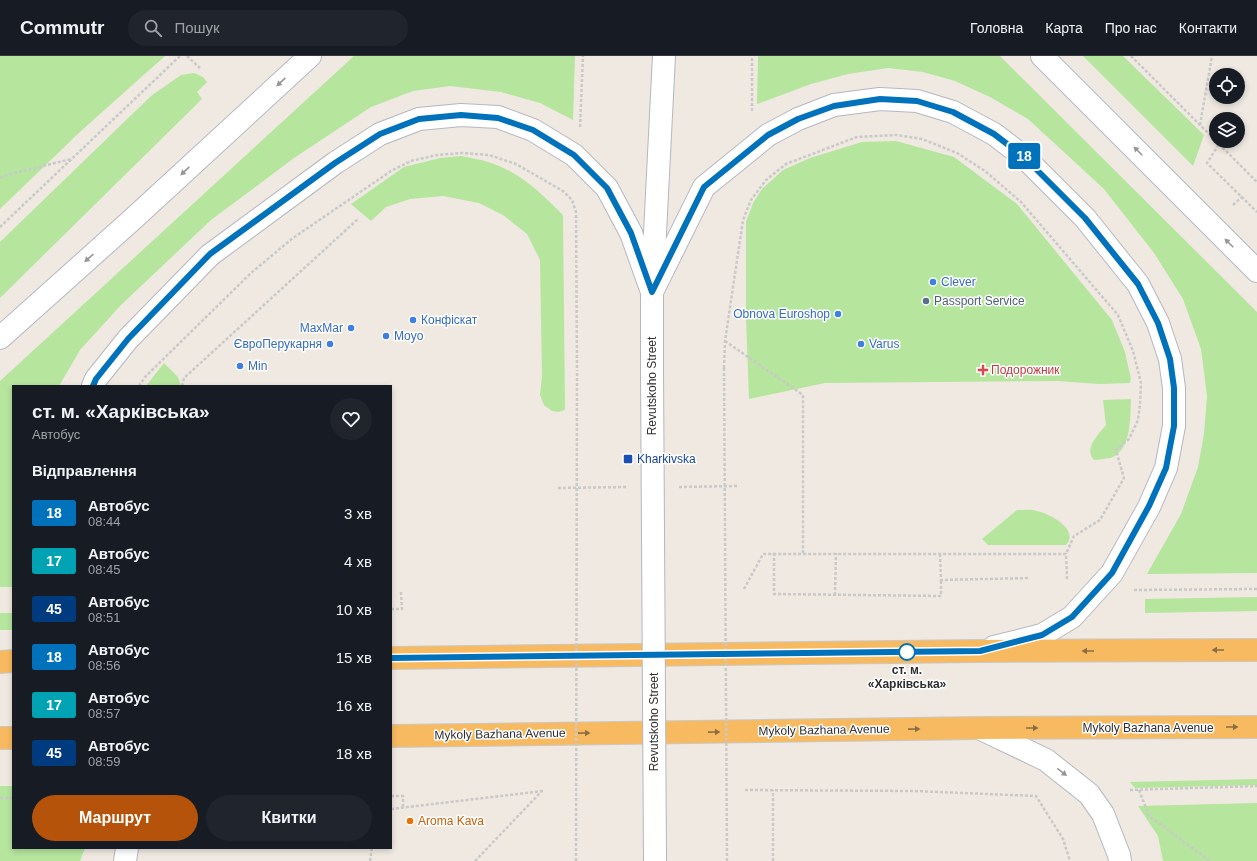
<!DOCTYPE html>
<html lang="uk">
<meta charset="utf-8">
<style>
body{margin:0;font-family:Helvetica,sans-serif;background:#20242c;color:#f1f3f6;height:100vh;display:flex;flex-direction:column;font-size:15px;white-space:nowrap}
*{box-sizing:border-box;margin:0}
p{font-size:13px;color:#9ea1a6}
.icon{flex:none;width:22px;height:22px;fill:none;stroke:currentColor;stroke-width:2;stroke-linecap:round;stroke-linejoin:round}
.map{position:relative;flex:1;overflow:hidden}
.sheet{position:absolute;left:12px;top:329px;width:380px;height:464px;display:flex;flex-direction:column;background:#171b24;border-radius:0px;box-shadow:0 2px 6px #0003}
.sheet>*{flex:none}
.badge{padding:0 8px;border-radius:3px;font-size:14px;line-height:26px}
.buttons{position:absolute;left:1209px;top:12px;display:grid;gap:8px}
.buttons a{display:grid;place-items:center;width:36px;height:36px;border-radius:50%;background:#171b24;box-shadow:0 2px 6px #0003;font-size:20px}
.map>.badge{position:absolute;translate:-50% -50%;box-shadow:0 0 0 2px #fff}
h2{padding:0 20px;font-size:15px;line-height:36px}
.round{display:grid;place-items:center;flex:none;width:42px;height:42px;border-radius:21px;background:#20242c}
.overview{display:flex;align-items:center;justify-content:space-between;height:68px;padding:0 20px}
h1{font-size:19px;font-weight:800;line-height:30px}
.action{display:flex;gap:8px;margin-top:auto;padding:8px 20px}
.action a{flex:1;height:46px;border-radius:24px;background:#b45309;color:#fff;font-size:16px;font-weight:800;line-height:46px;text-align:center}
.action a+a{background:#20242c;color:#f1f3f6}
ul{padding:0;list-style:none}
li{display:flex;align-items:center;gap:12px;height:48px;padding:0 20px}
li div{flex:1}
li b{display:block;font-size:15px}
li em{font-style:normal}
li .badge{min-width:44px;font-weight:700;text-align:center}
header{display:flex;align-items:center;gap:24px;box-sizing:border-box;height:56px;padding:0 20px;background:#171b24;border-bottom:1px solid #363941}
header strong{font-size:19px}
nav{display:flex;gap:22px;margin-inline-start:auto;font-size:14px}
.search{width:280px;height:36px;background:#20242c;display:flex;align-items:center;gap:10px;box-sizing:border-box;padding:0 14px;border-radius:22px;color:#9ea1a6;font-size:15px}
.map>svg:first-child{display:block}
.green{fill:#b6e59e}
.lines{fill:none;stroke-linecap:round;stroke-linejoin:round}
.tertiary-casing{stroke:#b4b7c1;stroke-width:24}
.trunk-casing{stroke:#c9c9c9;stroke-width:24}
.path{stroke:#c9c9c9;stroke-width:2.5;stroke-dasharray:3 2;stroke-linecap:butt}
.tertiary{stroke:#fff;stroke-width:22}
.trunk{stroke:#f8ba60;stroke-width:22}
.tertiary-bridge-casing{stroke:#b4b7c1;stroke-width:24;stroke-linecap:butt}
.path-bridge{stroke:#c9c9c9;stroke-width:2.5;stroke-dasharray:3 2;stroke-linecap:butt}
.tertiary-bridge{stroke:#fff;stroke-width:22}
.oneway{fill:#969696}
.oneway2{fill:#896d44}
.line-casing{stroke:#fff;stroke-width:9}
.line{stroke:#0072bc;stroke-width:6}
.shop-dot{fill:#3f7fe0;stroke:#fff;stroke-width:1.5}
.service-dot{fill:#5c6f8a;stroke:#fff;stroke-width:1.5}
.health-dot{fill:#e0444e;stroke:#fff;stroke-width:1.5}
.transit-dot{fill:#1a4fb4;stroke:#fff;stroke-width:1.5}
.stop-dot{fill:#fff;stroke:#0072bc;stroke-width:2}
.food-dot{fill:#e8710a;stroke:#fff;stroke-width:1.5}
.labels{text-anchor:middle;stroke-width:3;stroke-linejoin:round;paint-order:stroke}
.shop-label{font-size:12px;fill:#366cbe;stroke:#fff;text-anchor:start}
.service-label{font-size:12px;fill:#4e5e75;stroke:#fff;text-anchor:start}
.health-label{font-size:12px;fill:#be3a42;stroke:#fff;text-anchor:start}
.street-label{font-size:12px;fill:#2e2e2e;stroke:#fff}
.transit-label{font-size:12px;fill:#164399;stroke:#fff;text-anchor:start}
.stop-label{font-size:12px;font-weight:bold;fill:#2e2e2e;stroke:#fff}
.food-label{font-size:12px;fill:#c56008;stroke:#fff;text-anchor:start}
</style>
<header>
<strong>Commutr</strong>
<div class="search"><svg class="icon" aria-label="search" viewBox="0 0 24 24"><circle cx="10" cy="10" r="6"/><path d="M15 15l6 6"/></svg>Пошук</div>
<nav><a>Головна</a><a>Карта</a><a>Про нас</a><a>Контакти</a></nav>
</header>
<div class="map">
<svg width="1257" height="805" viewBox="0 0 1257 805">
<rect width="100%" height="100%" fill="#efe9e1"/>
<path class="green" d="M0 0H165L82 74 0 153Z
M354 0H575L573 64 540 47 501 36 450 30 413 35 371 51 294 102 211 164 121 249 80 294 59 330H13V531H0V325Z
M758 0H1000L1257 256V517L1147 518 1181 458 1198 411 1204 378 1207 340 1201 293 1183 243 1154 197 1104 133 1028 63 990 41 955 25 923 16 888 12 848 18 811 28 757 48Z
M1083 0H1123L1204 79 1193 110Z
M194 17 203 21 207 26 197 36 202 43 0 242V186L151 40 181 19Z
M896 85 954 101 1017 148 1112 264 1125 296 1131 323 1130 327 1099 328 1058 325 825 327 749 343 746 261V166L753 147 762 133 783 114 810 102 862 86Z
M461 100C470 102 479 103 488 106 520 116 540 136 563 159L565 354 558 356 552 355 544 349 540 339 542 320 540 204 527 178 503 159 479 147 443 140 410 143 386 151 371 165 351 148 404 111 440 102Z
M164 307 178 321 181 330H146Z
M1131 343C1130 361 1132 391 1113 401 1108 403 1100 403 1094 404 1083 392 1099 378 1106 369L1103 344Z
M1017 454C1024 454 1031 453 1037 455 1047 457 1074 470 1069 484 1069 486 1067 487 1066 489H988L982 483Z
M1257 541V555L1145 557V543Z
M0 557H13V574H0Z
M1257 723V729L1135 732 1130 726Z
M0 730H13V792H85L80 805H0Z
M1257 747V805H1163L1158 780 1138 750Z"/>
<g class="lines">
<defs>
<path id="tertiary" d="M1042 0 1257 215
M652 236 704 131 768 79 798 63 834 49 880 43 917 45 953 56 994 78 1024 101 1085 162 1138 228 1158 267 1170 303 1174 332V370L1166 412 1149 451 1112 517 1072 561 1042 579 994 591
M0 282 134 162 310 0
M652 314V236L664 0
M93 330 96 323 128 283 210 199 335 107 380 78 419 63 461 59 498 61 533 74 574 99 607 132 631 177 652 236
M979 672 1046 704 1089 738 1103 758 1119 799 1120 805
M125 805 127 792"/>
<path id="trunk" d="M391 602 980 595 1257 594
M0 606 13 605
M391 680 979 672 1257 671
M0 682H13"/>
</defs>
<use href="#tertiary" class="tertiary-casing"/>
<use href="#trunk" class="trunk-casing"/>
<path class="path" d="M187 0 200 12
M1131 0 1216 85
M752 55V0
M1200 69 1212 0
M580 71 583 0
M1216 85 1219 88 1207 107 1257 156
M1219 88 1257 126
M0 122 3 120 71 103
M1233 149 1242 141
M0 171 180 0
M725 285 803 339V497
M724 312 725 285 743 164 751 144 766 124 786 108 857 81 896 79 922 83 957 97 985 115 1021 146 1118 259 1133 295 1141 327 1140 348 1138 364 1129 383 1116 394 1124 422 1100 464 1074 480 1066 498
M139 330 145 321 251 217 293 182 391 115 411 105 437 99 462 97 489 99 516 108 563 135 572 144 576 156 577 314
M182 330 184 322 358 163
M679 431 739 430
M558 432 626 431
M774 497V538L941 540V524
M940 498 941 524 1030 522
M744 533 763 498H1066L1067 522H1070
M1134 534 1257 533
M835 539 836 497
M391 553H402L401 536
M745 734 914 735 1036 740 1063 783 1070 805
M1130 734 1257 730
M1139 734 1149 760 1210 805
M391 740H403V751L401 752
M0 742H13
M391 753 543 735
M370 805 372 792
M475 805 542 735
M773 805V734"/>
<use href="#tertiary" class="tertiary"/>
<use href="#trunk" class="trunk"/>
<defs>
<path id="tertiary-bridge" d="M652 314 655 805"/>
</defs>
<use href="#tertiary-bridge" class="tertiary-bridge-casing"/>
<path class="path-bridge" d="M724 312 727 805
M576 805 577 314"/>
<use href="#tertiary-bridge" class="tertiary-bridge"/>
</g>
<defs><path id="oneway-solid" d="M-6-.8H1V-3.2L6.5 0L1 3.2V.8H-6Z"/></defs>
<g class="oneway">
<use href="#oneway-solid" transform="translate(281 26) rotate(137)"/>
<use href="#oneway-solid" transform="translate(1138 95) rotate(-135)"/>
<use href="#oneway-solid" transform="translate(185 115) rotate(137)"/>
<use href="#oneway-solid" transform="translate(1229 187) rotate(-135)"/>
<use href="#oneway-solid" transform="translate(89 202) rotate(138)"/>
<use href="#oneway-solid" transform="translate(1062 716) rotate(38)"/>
</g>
<g class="oneway2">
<use href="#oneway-solid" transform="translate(1218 594) rotate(180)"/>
<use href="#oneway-solid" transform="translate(1088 595) rotate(180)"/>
<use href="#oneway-solid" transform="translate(1232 671)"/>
<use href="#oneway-solid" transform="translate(1032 672)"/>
<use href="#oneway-solid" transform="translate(914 673) rotate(-1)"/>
<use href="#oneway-solid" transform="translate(714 676) rotate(-1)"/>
<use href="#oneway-solid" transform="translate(584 677) rotate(-1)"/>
</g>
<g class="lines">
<defs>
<path id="line" d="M93 330 96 323 128 283 210 198 335 107 380 78 419 63 461 59 498 62 533 74 574 99 607 132 631 177 652 236 704 131 768 79 798 63 834 50 880 43 917 45 953 56 994 78 1024 101 1085 162 1138 228 1158 267 1170 303 1174 332V370L1166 412 1149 450 1112 517 1072 561 1042 579 980 595 391 602"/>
</defs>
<use href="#line" class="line-casing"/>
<use href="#line" class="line"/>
</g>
<g class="shop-dot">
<circle cx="933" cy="226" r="4"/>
<circle cx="838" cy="258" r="4"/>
<circle cx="413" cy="264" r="4"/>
<circle cx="351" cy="272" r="4"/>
<circle cx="386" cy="280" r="4"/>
<circle cx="330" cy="288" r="4"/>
<circle cx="861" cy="288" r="4"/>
<circle cx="240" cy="310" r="4"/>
</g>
<circle class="service-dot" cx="926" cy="245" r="4"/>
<path class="health-dot" d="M981 308h4v4h4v4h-4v4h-4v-4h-4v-4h4z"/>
<rect class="transit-dot" x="623" y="398" width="10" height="10" rx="2"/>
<circle class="stop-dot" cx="907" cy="596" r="8"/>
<circle class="food-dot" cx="410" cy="765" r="4"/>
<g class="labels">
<g class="shop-label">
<text x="941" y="230">Clever</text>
<text x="830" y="262" text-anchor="end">Obnova Euroshop</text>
<text x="421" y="268">Конфіскат</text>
<text x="343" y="276" text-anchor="end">MaxMar</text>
<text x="394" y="284">Moyo</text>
<text x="322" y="292" text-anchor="end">ЄвроПерукарня</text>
<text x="869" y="292">Varus</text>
<text x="248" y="314">Min</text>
</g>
<g class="service-label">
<text x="934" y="249">Passport Service</text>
</g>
<g class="health-label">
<text x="991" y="318">Подорожник</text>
</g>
<g class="street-label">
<text transform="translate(652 330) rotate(-90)" y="4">Revutskoho Street</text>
<text transform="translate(654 666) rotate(-90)" y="4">Revutskoho Street</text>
<text x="1148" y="676">Mykoly Bazhana Avenue</text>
<text transform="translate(824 674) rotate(-1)" y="4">Mykoly Bazhana Avenue</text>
<text transform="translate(500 678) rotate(-1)" y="4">Mykoly Bazhana Avenue</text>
</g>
<g class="transit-label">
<text x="637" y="407">Kharkivska</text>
</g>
<g class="stop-label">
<text x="907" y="618">ст. м.<tspan x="907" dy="14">«Харківська»</tspan></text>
</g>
<g class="food-label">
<text x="418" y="769">Aroma Kava</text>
</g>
</g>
</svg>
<div class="buttons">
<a><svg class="icon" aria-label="locate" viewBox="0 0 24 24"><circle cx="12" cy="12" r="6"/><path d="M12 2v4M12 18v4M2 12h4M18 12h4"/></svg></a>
<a><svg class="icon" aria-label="layers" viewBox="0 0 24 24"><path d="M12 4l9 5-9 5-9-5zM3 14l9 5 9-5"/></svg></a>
</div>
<b class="badge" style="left:1024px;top:100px;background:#0072bc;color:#fff">18</b>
<section class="sheet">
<div class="overview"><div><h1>ст. м. «Харківська»</h1><p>Автобус</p></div><a class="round"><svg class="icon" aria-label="heart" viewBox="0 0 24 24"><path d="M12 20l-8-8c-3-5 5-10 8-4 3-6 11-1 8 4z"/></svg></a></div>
<h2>Відправлення</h2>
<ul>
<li><span class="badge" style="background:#0072bc;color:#fff">18</span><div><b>Автобус</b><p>08:44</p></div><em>3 хв</em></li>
<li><span class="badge" style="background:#00a3b4;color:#fff">17</span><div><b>Автобус</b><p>08:45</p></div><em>4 хв</em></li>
<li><span class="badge" style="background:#003b80;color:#fff">45</span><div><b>Автобус</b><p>08:51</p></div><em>10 хв</em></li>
<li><span class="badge" style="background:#0072bc;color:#fff">18</span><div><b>Автобус</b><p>08:56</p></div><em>15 хв</em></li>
<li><span class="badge" style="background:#00a3b4;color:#fff">17</span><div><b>Автобус</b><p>08:57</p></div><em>16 хв</em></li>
<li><span class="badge" style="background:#003b80;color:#fff">45</span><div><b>Автобус</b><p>08:59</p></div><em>18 хв</em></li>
</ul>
<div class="action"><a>Маршрут</a><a>Квитки</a></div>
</section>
</div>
